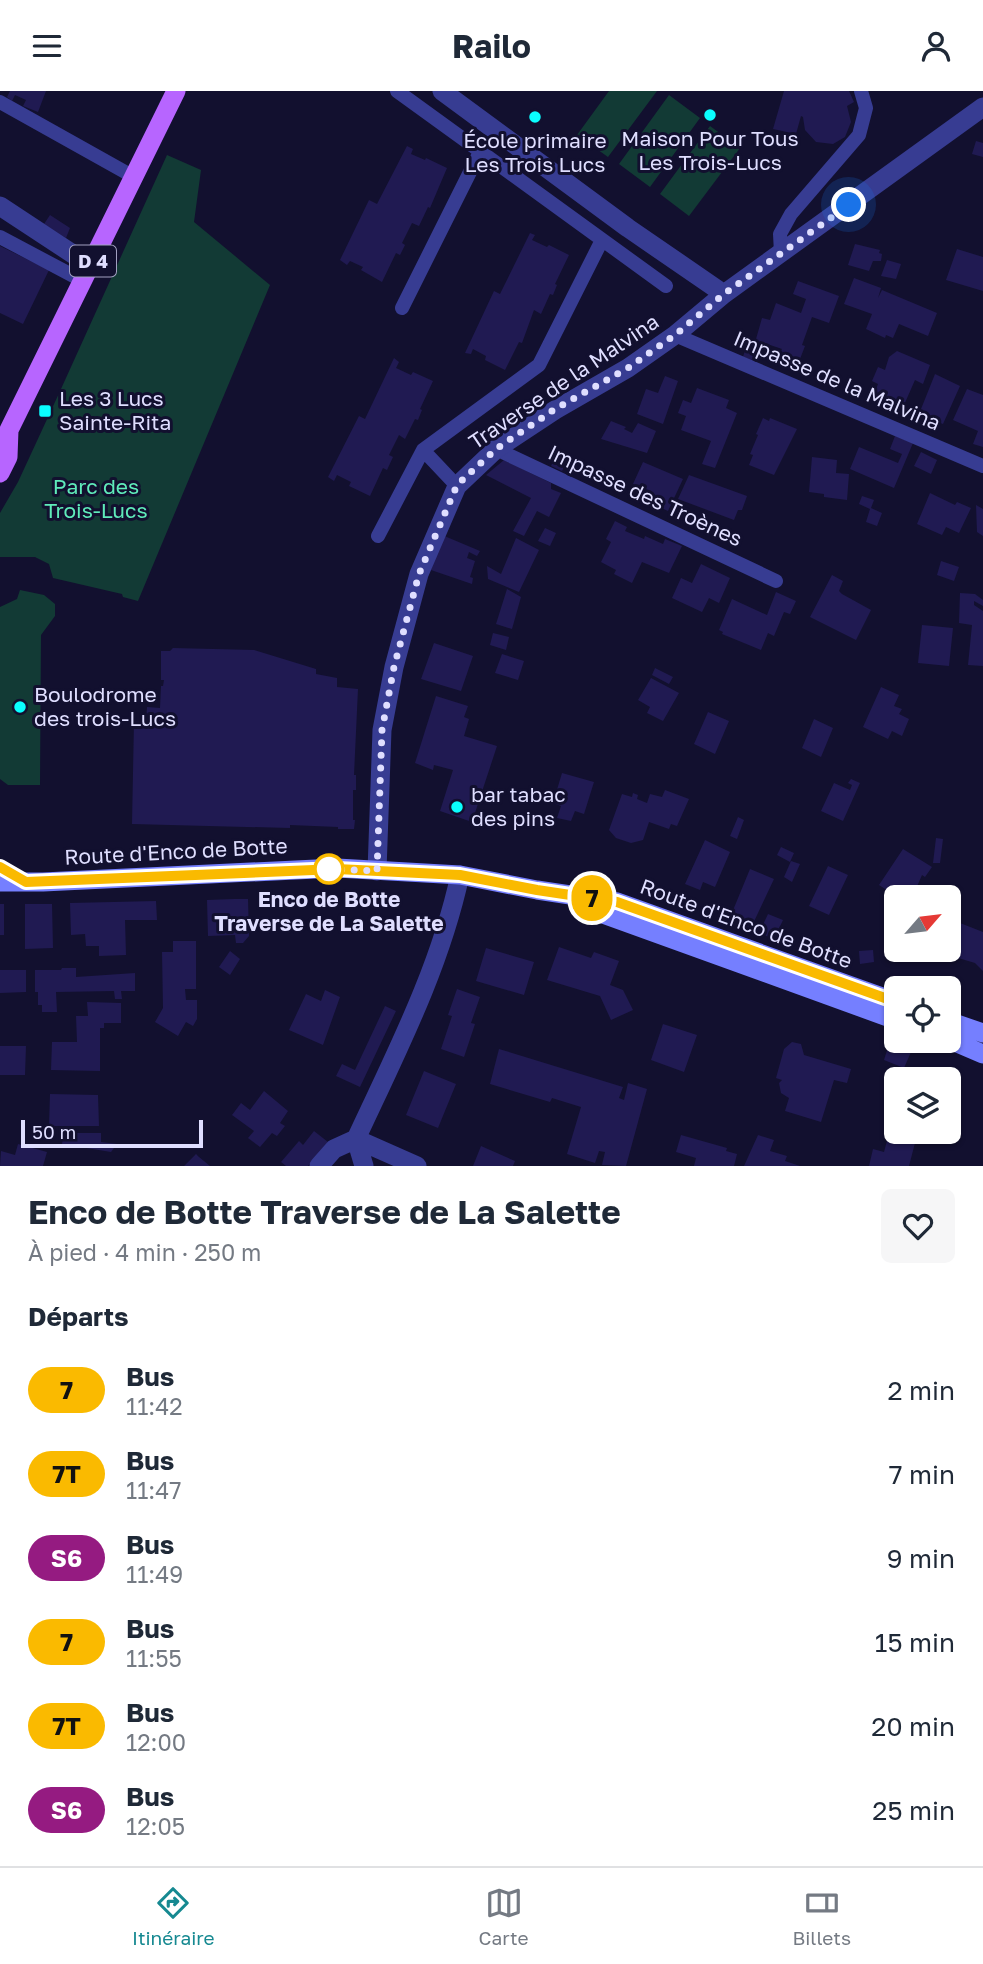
<!DOCTYPE html>
<html lang="fr">
<meta charset="utf-8">
<style>
body{margin:0;font-family:"Golos Text",sans-serif;background:#f6f6f7;color:#1f2937;height:100vh;display:flex;flex-direction:column;font-size:26px;white-space:nowrap}
*{box-sizing:border-box;margin:0}
p{font-size:23px;color:#747a83}
.icon{flex:none;width:38px;height:38px;fill:none;stroke:currentColor;stroke-width:2;stroke-linecap:round;stroke-linejoin:round}
.map{position:relative;height:1075px;overflow:hidden}
.drawer{display:flex;flex-direction:column;background:#fff;flex:1}
.drawer>*{flex:none}
.badge{padding:0 14px;border-radius:23px;font-size:24px;line-height:46px}
.needle{width:46px;rotate:62deg}
.buttons{position:absolute;left:884px;top:794px;display:grid;gap:14px}
.buttons a{display:grid;place-items:center;width:77px;height:77px;border-radius:10px;background:#fff;box-shadow:0 2px 5px #0004;font-size:35px}
.scale{position:absolute;left:21px;bottom:18px;width:182px;box-sizing:border-box;padding-left:7px;border:4px solid #dfdeff;border-top:0;font-size:19px;line-height:24px;white-space:nowrap;color:#dfdeff;-webkit-text-stroke:5px #12102f;paint-order:stroke}
.you{position:absolute;width:35px;height:35px;margin:-18px;border:5px solid #fff;border-radius:50%;background:#1a73e8;box-shadow:0 0 0 10px #1a73e833}
.map>.badge{position:absolute;translate:-50% -50%;box-shadow:0 0 0 4px #fff}
h2{padding:0 28px;font-size:26px;line-height:63px}
.round{display:grid;place-items:center;flex:none;width:74px;height:74px;border-radius:10px;background:#f6f6f7}
.summary{display:flex;align-items:center;justify-content:space-between;height:119px;padding:0 28px}
h1{font-size:33px;font-weight:700;line-height:52px}
ul{padding:0;list-style:none}
li{display:flex;align-items:center;gap:21px;height:84px;padding:0 28px}
li div{flex:1}
li b{display:block;font-size:26px}
li em{font-style:normal}
li .badge{min-width:77px;font-weight:700;text-align:center}
header{display:flex;justify-content:space-between;align-items:center;height:91px;padding:0 28px;background:#fff;font-size:32px;font-weight:700}
.tabs{display:flex;justify-content:space-around;align-items:center;height:98px;border-top:2px solid #e0e1e3;background:#fff;font-size:19px;color:#747a83}
.tabs a{display:grid;justify-items:center;gap:4px}
.tabs .active{color:#168991}
.map>svg:first-child{display:block}
.green{fill:#123a35}
.building{fill:#201a52}
.lines{fill:none;stroke-linecap:round;stroke-linejoin:round}
.service{stroke:#373c92;stroke-width:14}
.minor{stroke:#373c92;stroke-width:19}
.secondary{stroke:#757fff;stroke-width:19}
.primary{stroke:#b765ff;stroke-width:19}
.line-casing{stroke:#fff;stroke-width:16}
.line{stroke:#faba00;stroke-width:10}
.walk{stroke:#dfdeff;stroke-width:7;stroke-dasharray:0 12.6}
.poi-dot{fill:#0afeff;stroke:#12102f;stroke-width:2.5}
.stop-dot{fill:#fff;stroke:#faba00;stroke-width:3.5}
.labels{text-anchor:middle;stroke-width:6;stroke-linejoin:round;paint-order:stroke}
.shield{fill:#12102f;stroke:#a2a0c1;stroke-width:2}
.shield-label{font-size:19px;font-weight:bold;fill:#dfdeff}
.poi-label{font-size:21px;fill:#dfdeff;stroke:#12102f;text-anchor:start}
.street-label{font-size:21px;fill:#dfdeff;stroke:#12102f}
.park-label{font-size:21px;fill:#5febba;stroke:#12102f}
.stop-label{font-size:21px;font-weight:bold;fill:#dfdeff;stroke:#12102f}
</style>
<header><svg class="icon" aria-label="menu" viewBox="0 0 24 24"><path d="M4 6h16M4 12h16M4 18h16"/></svg>Railo<svg class="icon" aria-label="person" viewBox="0 0 24 24"><circle cx="12" cy="8" r="4"/><path d="M4 21q1-7 8-7t8 7"/></svg></header>
<div class="map">
<svg width="983" height="1075" viewBox="0 0 983 1075">
<rect width="100%" height="100%" fill="#12102f"/>
<path class="green" d="M609 0H657L608 66 577 44Z
M669 4 700 27 650 96 619 73Z
M710 35 740 57 689 125 660 103Z
M167 64 201 79 194 131 270 194 138 510 123 506 122 503 53 487 49 473 35 466H0V422L18 391 61 298Z
M20 499 44 504 55 513V525L41 544 40 694H8L0 688V516L17 508Z"/>
<path class="building" d="M10 0H46L38 21 23 15 26 9 15 4 12 10 7 6Z
M784 0H849L854 11 847 15 851 31 845 46 833 53 816 51 805 39 803 26 801 25 796 43 773 38Z
M976 50 983 52V66L972 63Z
M407 55 413 58 411 63 425 69 426 67 447 77 430 117 428 116 419 135 412 132 402 152 405 154 400 164 396 162 382 191 361 179 363 176 350 170 347 174 340 169 369 109 377 113Z
M50 124 70 137 66 147 44 133Z
M530 142 535 144 532 149 547 156 549 154 569 164 555 193 557 194 553 204 550 203 541 223 534 219 522 252 519 251 505 279 485 269 486 265 473 258 471 263 465 262 494 200 500 203Z
M855 153 880 159 879 162 882 163 881 170H873L869 180 848 174Z
M0 155 49 179 23 233 0 222Z
M957 158 983 166V200L946 189Z
M887 169 901 173 896 188 881 185Z
M854 187 881 197 878 207 882 199 937 222 928 245 899 233 893 247 886 244 885 247 866 238 872 223 844 213Z
M798 190 839 205 829 232 812 226 802 254 805 255 800 268 780 261 782 258 761 251 755 270 743 266 749 246 756 248 762 227 770 229 776 212 801 222 806 208 793 203Z
M897 260 930 274 923 293 915 289 904 314 875 301 878 293 872 290 878 276 885 279 889 266Z
M394 267 399 271 396 277 411 284 413 281 433 290 420 318 422 319 418 329 415 328 405 348 399 344 389 364 393 366 387 379 383 377 370 405 349 395 351 391 337 384 334 390 328 386 359 325 365 328Z
M935 283 960 295 943 333 919 323Z
M665 285 678 290 663 333 637 323 646 298 658 302Z
M697 297 729 309 726 317 737 322 715 377 702 373 711 350 681 339 686 325 678 322 683 309 691 312Z
M967 298 983 304V356L973 353 978 340 953 329Z
M763 327 769 330 770 327 797 338 774 384 749 374 753 364 750 363 758 344 756 343Z
M611 330 626 336 624 338 632 342 638 332 656 340 647 362 601 348Z
M895 345 913 352 894 397 850 378 859 356 898 372 902 363 890 358Z
M558 360 569 366 562 380 551 375Z
M921 361 937 369 931 383 914 375Z
M812 366 837 369 836 382 849 383 847 409 824 406V403L809 401Z
M504 369 551 392V398L561 402 549 426 537 420 524 445 513 440 531 407 486 384Z
M643 371 683 388 668 420 644 409 648 399 633 393Z
M689 384 747 405 742 419H738L734 429 678 408Z
M930 402 955 414 957 411 971 417 959 442 946 436 942 444 917 433Z
M862 405 874 409 871 417 882 422 877 435 866 431 870 418 859 413Z
M976 414 983 418V445L977 441Z
M615 430 627 436 625 440 644 448 645 445 663 453 665 448 682 455 669 482 642 471 632 492 614 483 616 479 601 471 611 451 606 448Z
M545 437 556 442 550 455 538 450Z
M442 444 480 460 477 465 469 461 467 467 475 470 470 486 473 487 472 493 431 479Z
M516 447 539 459 519 501 488 488 487 475 501 483Z
M941 470 959 476 954 490 937 484Z
M701 473 730 487 719 512 709 507 702 521 672 507 681 487 692 492Z
M832 484 843 490 839 500 842 503 871 519 856 549 810 526Z
M507 498 521 506 512 538 496 533Z
M776 501 796 510 790 523 784 521 774 545 768 542 761 559 722 543 723 541 719 539 732 508 767 524Z
M960 502 975 503 983 509V515L974 510V514L983 520V575L968 574 972 534 959 532Z
M922 534 953 537 949 575 918 572Z
M493 542 509 546 506 559 490 554Z
M434 552 473 565 461 600 421 588Z
M173 557 254 559 316 578V583L337 587V596L358 598 354 684H356V699H353V729H355L354 738H338V736L290 734V737L132 733 134 630 146 631 147 616 160 617 161 595H163L164 589H161V560H170Z
M502 563 524 570 518 589 495 582Z
M655 577 673 586 669 593 652 584Z
M651 587 679 602 663 630 647 622 650 616 638 609Z
M881 596 899 604 894 615 902 618 899 623 909 628 902 645 892 640 888 648 863 636Z
M436 605 468 615 464 626 469 628 464 645 497 655 472 731 440 720 453 679 434 674 433 679 415 672Z
M708 621 729 630 715 663 694 653Z
M814 628 833 637 821 666 802 657Z
M562 682 594 691 584 723 575 720 571 730 557 727 561 715 553 712Z
M851 688 860 692 843 730 821 720 834 692 850 699 852 694 848 692Z
M665 699 689 708 677 735 671 733 669 738 649 731 643 749 631 752 616 747 609 739 622 703 632 706 633 702 638 704 637 708 647 712 650 703 662 706Z
M738 726 744 729 737 748 730 745Z
M936 747 943 748 940 772H933Z
M705 749 730 761 715 796 703 791 700 799 685 793Z
M781 756 794 762 790 771 777 764Z
M903 758 932 776 925 786 922 784 912 807H899L879 794Z
M791 770 800 773 792 791 784 786Z
M828 775 848 784 829 824 809 815Z
M750 778 774 788 750 839 729 829Z
M234 808H248L249 845 243 852H236L235 844 208 845 207 809Z
M156 810 157 829H125L126 864 99 865V855H86L85 843 71 844 70 812Z
M0 813H4V844H0Z
M25 813H52L53 857 25 858Z
M768 823 783 829 774 848 759 842Z
M960 832 983 841V880L975 872 948 864 952 851 948 849 951 840 956 842Z
M173 850H196V898H185L186 909H197V928L193 935 186 931 178 945 155 931 163 917 162 861H173Z
M559 856 591 867 594 861 619 870 610 894 623 899 633 919 611 929 600 905 547 889Z
M486 857 534 871 524 904 476 890Z
M873 859 874 871 860 873 859 860Z
M230 860 240 868 230 884 219 876Z
M62 877H76V886L135 882V900H121L122 908H115L114 900 56 901 57 921H42V914H38V901H35V879H61Z
M0 879H26V901L0 902Z
M457 898 480 906 471 932 475 933 464 966 441 958 452 925 448 924Z
M325 899 340 906 323 954 289 939 306 903 321 910Z
M87 911 121 912V932H104V937H100V980L51 979 52 951H77L76 925H88Z
M385 915 396 920 360 996 336 985 342 973 355 979Z
M663 933 697 944 684 981 651 969Z
M792 951 801 953 804 964 851 978 847 992 834 989 821 1031 785 1020 789 1007 781 1002 779 992 782 989 776 987 784 958Z
M889 953 911 961 904 977 884 969Z
M0 955H26L25 984H0Z
M499 958 623 996 619 1007 624 1009 628 992 647 998 626 1075 602 1074 605 1061 599 1060 595 1072 567 1063 581 1016 552 1007 550 1011 490 993Z
M424 980 456 993 438 1037 406 1024Z
M264 1000 288 1020 280 1032 285 1035 277 1045 272 1042 260 1056 248 1047 254 1040 232 1024 241 1012 250 1019Z
M50 1003 98 1004 99 1035H49Z
M314 1040 328 1051 308 1075H286L281 1071 299 1050 303 1054Z
M64 1042H101V1051L117 1053 111 1061 62 1053Z
M681 1044 727 1057 726 1060 737 1063 734 1075H694L696 1067 676 1061Z
M758 1044 774 1049 770 1060 787 1065 785 1070 800 1075H744Z
M888 1046 915 1052 909 1075H869L873 1058 884 1061Z
M18 1053 47 1061 43 1075H0L1 1060 15 1064Z
M481 1055 515 1070 513 1075H473Z
M196 1063 199 1066 210 1075H184Z"/>
<g class="lines">
<path class="service" d="M397 0 666 195
M0 11 134 86
M0 146 83 190
M781 162 780 143 791 123 859 44 866 17 861 0
M402 217 480 61
M675 244 983 375
M496 358 776 490
M423 359 457 395
M378 445 423 359 539 274 602 149"/>
<path class="minor" d="M442 0 628 137 724 203
M0 115 91 175
M377 780 382 639 394 576 419 483 457 395 496 358 555 319 628 277 675 244 724 203 983 16
M319 1075 334 1058 356 1048 364 1075
M417 1075 356 1048C396 962 440 877 460 784"/>
<path class="secondary" d="M0 791H43L337 777 460 784 537 799 617 811 896 911
M581 815 896 929
M948 930 983 942
M948 948 983 963"/>
<path class="primary" d="M0 382 8 366 9 339 176 0"/>
</g>
<g class="lines">
<defs>
<path id="line" d="M0 776 26 791 337 778 460 784 537 799 617 811 896 911"/>
</defs>
<use href="#line" class="line-casing"/>
<use href="#line" class="line"/>
<path class="walk" d="M329 778 377 780 382 639 394 576 419 483 457 394 496 358 555 318 628 277 675 244 724 203 849 114"/>
</g>
<g class="poi-dot">
<circle cx="710" cy="24" r="7"/>
<circle cx="535" cy="26" r="7"/>
<rect x="38" y="313" width="14" height="14" rx="3.5"/>
<circle cx="20" cy="616" r="7"/>
<circle cx="457" cy="716" r="7"/>
</g>
<circle class="stop-dot" cx="329" cy="778" r="14"/>
<g class="labels">
<rect class="shield" x="70" y="154.5" width="46" height="31" rx="5"/>
<g class="shield-label">
<text x="93" y="177">D 4</text>
</g>
<g class="poi-label">
<text x="710" y="55" text-anchor="middle">Maison Pour Tous<tspan x="710" dy="24">Les Trois-Lucs</tspan></text>
<text x="535" y="57" text-anchor="middle">École primaire<tspan x="535" dy="24">Les Trois Lucs</tspan></text>
<text x="59" y="315">Les 3 Lucs<tspan x="59" dy="24">Sainte-Rita</tspan></text>
<text x="34" y="611">Boulodrome<tspan x="34" dy="24">des trois-Lucs</tspan></text>
<text x="471" y="711">bar tabac<tspan x="471" dy="24">des pins</tspan></text>
</g>
<g class="street-label">
<text transform="translate(837 290) rotate(23)" y="7">Impasse de la Malvina</text>
<text transform="translate(564 291) rotate(-34)" y="7">Traverse de la Malvina</text>
<text transform="translate(645 405) rotate(25)" y="7">Impasse des Troènes</text>
<text transform="translate(176 761) rotate(-3)" y="7">Route d'Enco de Botte</text>
<text transform="translate(746 833) rotate(20)" y="7">Route d'Enco de Botte</text>
</g>
<g class="park-label">
<text x="96" y="403">Parc des<tspan x="96" dy="24">Trois-Lucs</tspan></text>
</g>
<g class="stop-label">
<text x="329" y="816">Enco de Botte<tspan x="329" dy="24">Traverse de La Salette</tspan></text>
</g>
</g>
</svg>
<div class="buttons">
<a><svg class="needle" viewBox="-14 -14 28 28"><path d="M0-13l5 13h-10z" fill="#e53935"/><path d="M0 13l5-13h-10z" fill="#747a83"/></svg></a>
<a><svg class="icon" aria-label="locate" viewBox="0 0 24 24"><circle cx="12" cy="12" r="6"/><path d="M12 2v4M12 18v4M2 12h4M18 12h4"/></svg></a>
<a><svg class="icon" aria-label="layers" viewBox="0 0 24 24"><path d="M12 4l9 5-9 5-9-5zM3 14l9 5 9-5"/></svg></a>
</div>
<div class="scale">50 m</div>
<div class="you" style="left:849px;top:114px"></div>
<b class="badge" style="left:592px;top:807px;background:#faba00;color:#111">7</b>
</div>
<section class="drawer">
<div class="summary"><div><h1>Enco de Botte Traverse de La Salette</h1><p>À pied · 4 min · 250 m</p></div><a class="round"><svg class="icon" aria-label="heart" viewBox="0 0 24 24"><path d="M12 20l-8-8c-3-5 5-10 8-4 3-6 11-1 8 4z"/></svg></a></div>
<h2>Départs</h2>
<ul>
<li><span class="badge" style="background:#faba00;color:#111">7</span><div><b>Bus</b><p>11:42</p></div><em>2 min</em></li>
<li><span class="badge" style="background:#faba00;color:#111">7T</span><div><b>Bus</b><p>11:47</p></div><em>7 min</em></li>
<li><span class="badge" style="background:#951b81;color:#fff">S6</span><div><b>Bus</b><p>11:49</p></div><em>9 min</em></li>
<li><span class="badge" style="background:#faba00;color:#111">7</span><div><b>Bus</b><p>11:55</p></div><em>15 min</em></li>
<li><span class="badge" style="background:#faba00;color:#111">7T</span><div><b>Bus</b><p>12:00</p></div><em>20 min</em></li>
<li><span class="badge" style="background:#951b81;color:#fff">S6</span><div><b>Bus</b><p>12:05</p></div><em>25 min</em></li>
</ul>
</section>
<nav class="tabs">
<a class="active"><svg class="icon" aria-label="directions" viewBox="0 0 24 24"><path d="M12 3l9 9-9 9-9-9zM9 14v-3h6M13 9l2 2-2 2"/></svg>Itinéraire</a>
<a><svg class="icon" aria-label="map" viewBox="0 0 24 24"><path d="M3 6l6-2 6 2 6-2v14l-6 2-6-2-6 2zM9 4v14M15 6v14"/></svg>Carte</a>
<a><svg class="icon" aria-label="tickets" viewBox="0 0 24 24"><path d="M3 7h18v10H3zM15 7v10"/></svg>Billets</a>
</nav>
